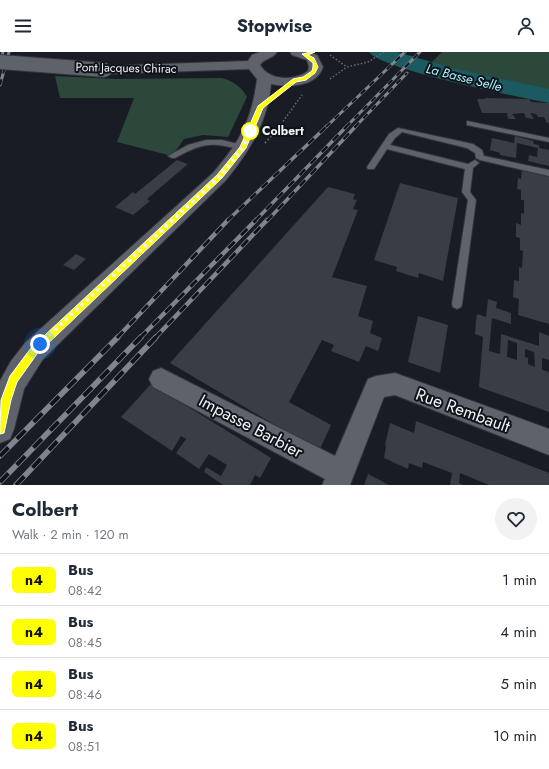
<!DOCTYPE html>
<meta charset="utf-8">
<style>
body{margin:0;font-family:Jost,sans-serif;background:#f2f2f3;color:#1f2937;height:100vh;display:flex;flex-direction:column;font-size:15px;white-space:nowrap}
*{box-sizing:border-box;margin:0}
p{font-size:13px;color:#747a83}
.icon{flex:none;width:22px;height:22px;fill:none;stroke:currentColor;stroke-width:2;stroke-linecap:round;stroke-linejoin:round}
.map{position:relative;height:433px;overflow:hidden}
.side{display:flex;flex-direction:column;background:#fff;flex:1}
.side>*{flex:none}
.badge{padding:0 8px;border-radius:6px;font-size:14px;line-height:26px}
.you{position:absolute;width:20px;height:20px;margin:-10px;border:3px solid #fff;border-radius:50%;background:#1a73e8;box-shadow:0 0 0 6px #1a73e833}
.map>.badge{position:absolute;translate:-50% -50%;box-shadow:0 0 0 2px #fff}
.round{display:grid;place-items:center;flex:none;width:42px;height:42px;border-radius:21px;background:#f2f2f3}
.headline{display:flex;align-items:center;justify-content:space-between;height:68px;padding:0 12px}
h1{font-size:19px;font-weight:700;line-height:30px}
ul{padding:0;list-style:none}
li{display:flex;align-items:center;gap:12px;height:52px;padding:0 12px;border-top:1px solid #e0e1e3}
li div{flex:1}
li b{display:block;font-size:15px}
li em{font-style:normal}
li .badge{min-width:44px;font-weight:700;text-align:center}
header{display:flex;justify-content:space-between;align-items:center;height:52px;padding:0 12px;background:#fff;font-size:18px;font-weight:700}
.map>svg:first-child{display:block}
.green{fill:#2c483a}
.water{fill:#1a5a60}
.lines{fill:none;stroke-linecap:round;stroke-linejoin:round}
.river{fill:#1a5a60;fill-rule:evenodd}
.building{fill:#393d45;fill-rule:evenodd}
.lane-casing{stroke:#34363c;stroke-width:2}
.street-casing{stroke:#34363c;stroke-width:2}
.secondary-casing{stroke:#34363c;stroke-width:2}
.path-far1{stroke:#686b72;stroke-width:1.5;stroke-dasharray:1.5 2;stroke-linecap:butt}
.path{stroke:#686b72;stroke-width:2;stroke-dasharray:1.5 2.5;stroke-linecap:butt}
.lane{fill:#5e626b;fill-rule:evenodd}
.street{fill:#5e626b;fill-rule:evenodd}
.secondary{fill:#5e626b;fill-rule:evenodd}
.rail-far3-casing{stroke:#81848a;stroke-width:3}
.rail-far2-casing{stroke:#81848a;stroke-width:3.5}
.rail-far1-casing{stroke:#81848a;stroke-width:4.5}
.rail-casing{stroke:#81848a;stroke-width:5.5}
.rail-far3{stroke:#10131a;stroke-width:2;stroke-dasharray:6;stroke-linecap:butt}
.rail-far2{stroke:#10131a;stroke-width:2.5;stroke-dasharray:8;stroke-linecap:butt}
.rail-far1{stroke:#10131a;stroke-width:3;stroke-dasharray:9;stroke-linecap:butt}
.rail{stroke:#10131a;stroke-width:4;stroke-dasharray:12;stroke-linecap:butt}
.secondary-bridge-casing{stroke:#34363c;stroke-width:16;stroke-linecap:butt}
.secondary-bridge{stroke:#5e626b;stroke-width:14}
.line{fill:#ff0;stroke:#fff}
.walk{stroke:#eff2f7;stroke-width:4;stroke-dasharray:0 7.2}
.stop-dot{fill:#fff;stroke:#ff0;stroke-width:2}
.labels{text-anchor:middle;stroke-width:4;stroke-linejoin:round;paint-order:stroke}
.far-street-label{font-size:12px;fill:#eff2f7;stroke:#10131a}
.far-stop-label{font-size:12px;font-weight:bold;fill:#eff2f7;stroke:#10131a;text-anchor:start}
.far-water-label{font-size:13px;font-style:italic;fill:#a8f3fb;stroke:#10131a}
.near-street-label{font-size:17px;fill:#eff2f7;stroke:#10131a}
</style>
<header><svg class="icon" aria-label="menu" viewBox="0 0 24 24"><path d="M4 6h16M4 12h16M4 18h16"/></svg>Stopwise<svg class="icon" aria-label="person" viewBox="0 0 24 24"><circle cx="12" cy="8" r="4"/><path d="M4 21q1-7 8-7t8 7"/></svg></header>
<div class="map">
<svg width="549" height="433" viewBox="0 0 549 433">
<rect width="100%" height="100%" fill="#191c24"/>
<path class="green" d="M442 0H549V40L429 13Z
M55 24 116 27 222 26C234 30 241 34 247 45L228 85 203 83 184 87 172 104 117 90 134 46H60Z"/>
<path class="water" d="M431 15 487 30 549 42V48L504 40 425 20Z"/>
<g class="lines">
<path class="river" d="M369 0H397L456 17 549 37V51C520 45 382 18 369 0Z"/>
</g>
<path class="building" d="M485 46 529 47 531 50 549 51V71H547L544 65H538L536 62 530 61 534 67 526 66 524 61 512 62 516 67H508L507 61H482L477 47H486Z
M515 84 533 89 534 92 539 93V96L549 98V114L528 109 529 103 537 105 538 96 517 91 516 106 500 103V101L490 98 492 86 514 91Z
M177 108 188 112 147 147 150 149 133 163 115 155 133 140 135 142Z
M522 117 549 124V272L518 263 519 247 513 245 514 228 519 229V215L522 216 523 199 520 198V186L516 185V171L521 173V161L524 162V148H521V138L517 137 518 126 521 127Z
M400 131 458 146 443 229 419 221 418 226 396 219 397 215 374 208Z
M328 135 355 142 353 147 357 148 353 157 358 158 332 225 367 234 358 264 373 269 370 281 382 286 378 299 366 294 359 310 331 299 334 293 322 288 289 350 331 373 319 399 170 311Z
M76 202 86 207 74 218 63 213Z
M488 247 497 250 496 256 511 261V272L492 266 489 299 500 302 501 282 539 294V280L549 284V308L542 306V318L549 320V360L479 335 483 285 475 282 476 269 477 262 486 265ZM508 288 517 291V308L507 305ZM525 297 534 300 535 315 528 312V306L525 305Z
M418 264 448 273 440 321 408 310Z
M151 332 271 406 260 426 255 423 250 433H223L204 420 206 415 221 424 227 413 209 402 199 417 176 401 186 387 181 384 172 399 121 365Z
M416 369 549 421V433H489L460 421 459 431 463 433H450L452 421 423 410 422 416 409 411 408 417 384 406 386 394 385 393 390 371 414 381Z
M368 422 389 433H364Z"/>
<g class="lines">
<defs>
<path id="lane" d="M467 69 549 86V90L467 73Z
M398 76 473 92 482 98 484 104 549 118V124L480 108 476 106 475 101 467 96 402 80 395 86 390 93 468 112 475 108 479 111 473 116 470 140 476 148 462 252 461 255 457 257 453 255 452 252 468 148 462 140 465 117 387 97 374 117H368L367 115 389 82Z
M206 88H222L246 94 247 96 243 98C211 90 204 90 175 106H172L168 104 188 93Z"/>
<path id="street" d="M161 316 335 404 368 327 376 324 395 321 549 377V403L395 343 384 345 350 433H322L325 427 153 335 149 327 153 319Z"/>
<path id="secondary" d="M260 0H277C273 7 264 6 260 13 269 29 295 29 308 19L309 15 307 8 292 3 290 0H308L317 3 323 15C316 36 288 35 271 32 268 70 249 100 225 129L43 307 24 337 14 377 10 387 0 391V329L11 309 25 291 213 121C240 90 252 68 257 27L249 17 105 22 100 21 98 18 100 15 105 14 248 9 252 3Z"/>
</defs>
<use href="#lane" class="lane-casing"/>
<use href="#street" class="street-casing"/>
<use href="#secondary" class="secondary-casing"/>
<path class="path-far1" d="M330 3 347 15
M330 27 347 15 368 10 384 0
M279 75 302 43"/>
<path class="path" d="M265 91 280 74"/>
<use href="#lane" class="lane"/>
<use href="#street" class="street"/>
<use href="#secondary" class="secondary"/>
<defs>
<path id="rail-far3" d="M0 11 3 0
M0 33 9 0
M326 75 405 0
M346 75 420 0
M355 75 407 21"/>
<path id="rail-far2" d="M227 169 327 74
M255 169 347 74
M267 169 356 74"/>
<path id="rail-far1" d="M117 286 228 168
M140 286 256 168
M155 286 267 168"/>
<path id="rail" d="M0 404 118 285
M0 430 141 285
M16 433 156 285"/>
</defs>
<use href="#rail-far3" class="rail-far3-casing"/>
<use href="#rail-far2" class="rail-far2-casing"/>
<use href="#rail-far1" class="rail-far1-casing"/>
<use href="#rail" class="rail-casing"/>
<use href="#rail-far3" class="rail-far3"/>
<use href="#rail-far2" class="rail-far2"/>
<use href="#rail-far1" class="rail-far1"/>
<use href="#rail" class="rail"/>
<defs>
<path id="secondary-bridge" d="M0 10 105 18"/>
</defs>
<use href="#secondary-bridge" class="secondary-bridge-casing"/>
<use href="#secondary-bridge" class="secondary-bridge"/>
</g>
<path class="line" d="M311 0H315L308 3 314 6 318 15 315 21 306 28 296 30 263 56 246 96 222 126 37 302 17 330 11 348 4 381 0 382V377L1 348 10 324 31 296 217 123 240 95 258 54 293 27 303 25 312 19 313 15V11L302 2Z"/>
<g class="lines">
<path class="walk" d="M40 292 219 125 243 96 250 79"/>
</g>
<circle class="stop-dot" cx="250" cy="79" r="8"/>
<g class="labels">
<g class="far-street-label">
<text transform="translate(126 16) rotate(1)" y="4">Pont Jacques Chirac</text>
</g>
<g class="far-stop-label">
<text x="262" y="83">Colbert</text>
</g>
<g class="far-water-label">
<text transform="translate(464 25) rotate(14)" y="5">La Basse Selle</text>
</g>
<g class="near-street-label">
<text transform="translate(463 358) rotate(20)" y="6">Rue Rembault</text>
<text transform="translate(251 374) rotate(28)" y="6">Impasse Barbier</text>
</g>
</g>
</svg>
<div class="you" style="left:40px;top:292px"></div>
</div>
<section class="side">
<div class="headline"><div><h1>Colbert</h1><p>Walk · 2 min · 120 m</p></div><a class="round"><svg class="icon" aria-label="heart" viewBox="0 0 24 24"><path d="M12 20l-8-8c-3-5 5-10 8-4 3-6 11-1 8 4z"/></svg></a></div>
<ul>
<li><span class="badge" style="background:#ff0;color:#111">n4</span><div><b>Bus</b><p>08:42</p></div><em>1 min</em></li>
<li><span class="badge" style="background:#ff0;color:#111">n4</span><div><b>Bus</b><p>08:45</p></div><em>4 min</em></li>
<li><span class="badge" style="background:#ff0;color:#111">n4</span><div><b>Bus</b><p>08:46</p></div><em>5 min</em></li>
<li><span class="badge" style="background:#ff0;color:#111">n4</span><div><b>Bus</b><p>08:51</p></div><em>10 min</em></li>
</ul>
</section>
